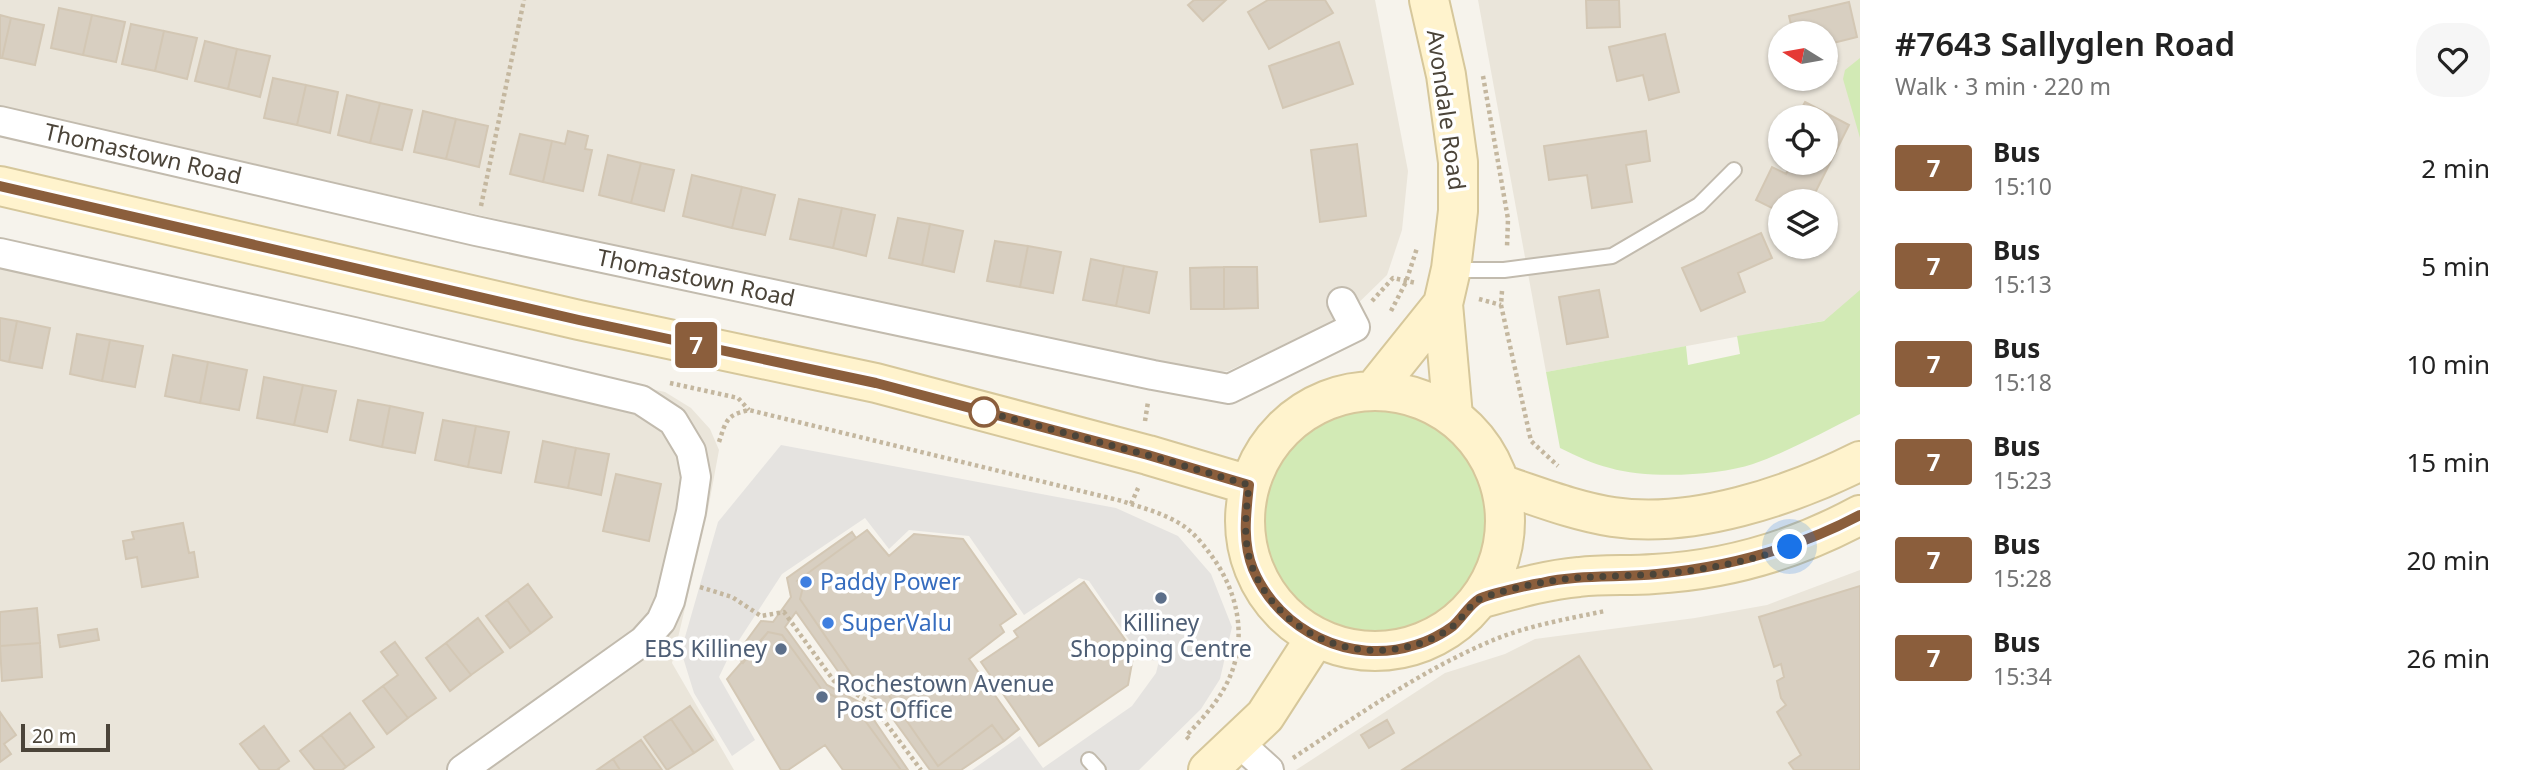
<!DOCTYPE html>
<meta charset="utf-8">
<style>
body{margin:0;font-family:"Noto Sans",sans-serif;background:#f6f6f6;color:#222;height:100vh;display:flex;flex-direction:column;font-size:26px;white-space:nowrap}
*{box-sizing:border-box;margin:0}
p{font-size:23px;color:#767676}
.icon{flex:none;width:38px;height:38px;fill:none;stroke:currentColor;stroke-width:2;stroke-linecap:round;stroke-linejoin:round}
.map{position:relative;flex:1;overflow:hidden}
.panel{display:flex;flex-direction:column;background:#fff;width:665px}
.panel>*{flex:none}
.badge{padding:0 14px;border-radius:5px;font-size:24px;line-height:46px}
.needle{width:46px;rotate:281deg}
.fabs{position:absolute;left:1768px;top:21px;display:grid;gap:14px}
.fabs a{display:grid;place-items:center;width:70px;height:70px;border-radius:50%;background:#fff;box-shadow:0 2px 5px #0004;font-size:35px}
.scale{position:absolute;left:21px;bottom:18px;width:89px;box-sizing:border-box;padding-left:7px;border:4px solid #4b4439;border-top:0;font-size:19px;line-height:24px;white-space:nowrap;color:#4b4439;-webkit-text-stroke:5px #fff;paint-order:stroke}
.you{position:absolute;width:35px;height:35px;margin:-18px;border:5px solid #fff;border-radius:50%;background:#1a73e8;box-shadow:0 0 0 10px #1a73e833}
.map>.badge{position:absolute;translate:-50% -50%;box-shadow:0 0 0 4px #fff}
.round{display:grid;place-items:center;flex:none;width:74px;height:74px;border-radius:28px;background:#f6f6f6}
.summary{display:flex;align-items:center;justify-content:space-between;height:119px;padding:0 35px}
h1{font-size:33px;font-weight:600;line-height:52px}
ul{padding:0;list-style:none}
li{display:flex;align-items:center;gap:21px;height:98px;padding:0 35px}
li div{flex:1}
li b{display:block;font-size:26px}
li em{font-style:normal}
li .badge{min-width:77px;font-weight:700;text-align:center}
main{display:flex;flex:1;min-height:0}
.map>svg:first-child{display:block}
.residential{fill:#eae5da;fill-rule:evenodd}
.green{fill:#d2eab5}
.parking{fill:#e5e3e0}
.building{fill:#d8cfc1;stroke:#d3c7b4;stroke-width:2}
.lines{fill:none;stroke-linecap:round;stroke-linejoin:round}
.lane-casing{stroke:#c2bbae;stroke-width:18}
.street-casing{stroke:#c2bbae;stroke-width:32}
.secondary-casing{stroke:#d6c79b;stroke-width:42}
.path{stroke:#c4b79f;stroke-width:4.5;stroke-dasharray:3.5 3.5;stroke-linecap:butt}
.lane{stroke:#fff;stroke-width:14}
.street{stroke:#fff;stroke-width:28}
.secondary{stroke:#fff3cd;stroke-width:38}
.line-casing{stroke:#fff;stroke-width:16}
.line{stroke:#8b5e3c;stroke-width:10}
.walk{stroke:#4b4439;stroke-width:7;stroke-dasharray:0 12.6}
.stop-dot{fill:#fff;stroke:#8b5e3c;stroke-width:3.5}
.shop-dot{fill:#3f7fe0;stroke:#fff;stroke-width:2.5}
.service-dot{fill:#5c6f8a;stroke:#fff;stroke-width:2.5}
.labels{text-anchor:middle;stroke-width:7;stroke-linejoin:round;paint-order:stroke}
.street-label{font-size:23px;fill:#4b4439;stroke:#fff}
.shop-label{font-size:23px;fill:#366cbe;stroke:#fff;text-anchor:start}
.service-label{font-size:23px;fill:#4e5e75;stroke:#fff}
</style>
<main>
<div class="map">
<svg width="1860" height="770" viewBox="0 0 1860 770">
<rect width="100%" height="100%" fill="#f6f3ec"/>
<path class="residential" d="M0 0H1375L1408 171 1402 230 1387 275 1345 316 1228 371 1202 374 705 266 0 107Z
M1478 0H1860V314L1546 372ZM1780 33H1825V79H1780ZM1780 117H1825V163H1780ZM1780 201H1825V247H1780Z
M0 240 665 392 691 408 710 429 719 450 707 515 672 663 734 770H0Z
M1860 570V770H1296L1445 673 1505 654 1535 639 1695 618 1767 605Z"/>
<path class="green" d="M1860 58V138L1843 79 1845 70Z
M1860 290V414C1825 431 1790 451 1753 464 1717 476 1647 479 1610 468 1592 464 1577 456 1560 448L1546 372 1686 346 1688 365 1740 354 1737 336 1824 321Z
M1263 521a111 111 0 1 1 222 0a111 111 0 1 1-222 0Z"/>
<path class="parking" d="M781 445 1116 508 1178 536 1211 574 1232 627 1220 679 1201 709 1139 770H972L1020 736 1043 768 1132 706 1156 673 1159 661 1142 659 1089 581 1079 578 1024 615 969 536 909 530 889 549 865 518 782 574 730 654 719 677 755 740 732 756 694 693 681 651 718 522Z"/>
<path class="building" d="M1194 0H1226L1203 21 1188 5Z
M1268 0H1325L1333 13 1269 49 1248 12Z
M1586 0H1619L1620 27 1587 28Z
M1849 2 1857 37 1833 43 1837 61 1825 63V33H1793L1789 16Z
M59 8 92 15 83 55 51 48Z
M0 15 11 18 2 58H0Z
M92 15 125 22 116 62 83 55Z
M11 18 44 25 35 65 2 58Z
M131 24 164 31 155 71 122 64Z
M164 31 197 38 187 79 155 71Z
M1665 34 1679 92 1649 100 1643 75 1617 81 1609 47Z
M205 41 237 49 228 89 195 81Z
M1339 42 1353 84 1283 108 1269 66Z
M237 49 270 56 260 97 228 89Z
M273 78 306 85 297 125 264 118Z
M306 85 338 92 330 133 297 125Z
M347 95 380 103 370 143 338 135Z
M1805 102 1849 125 1811 201H1780V212L1756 200 1772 167 1786 174 1792 163H1825V117H1797Z
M380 103 412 110 402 150 370 143Z
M423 111 456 119 446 159 414 152Z
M456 119 488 126 479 167 446 159Z
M568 131 588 136 585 149 592 150 583 191 543 182 552 141 565 144Z
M1646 131 1650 161 1626 165 1632 202 1592 208 1587 175 1549 180 1544 146Z
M520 134 552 141 543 182 510 174Z
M1357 144 1366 216 1320 222 1311 150Z
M608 155 641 163 631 203 599 195Z
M641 163 674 170 664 211 631 203Z
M692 175 742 187 732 228 683 216Z
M742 187 775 195 765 235 732 228Z
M799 199 842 208 833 248 790 239Z
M842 208 875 215 866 256 833 248Z
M898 218 930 224 922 265 889 258Z
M930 224 963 231 954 272 922 265Z
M1761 233 1772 258 1738 273 1745 292 1701 311 1682 268Z
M995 241 1028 246 1020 287 987 281Z
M1028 246 1061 252 1053 293 1020 287Z
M1091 259 1124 266 1116 306 1083 300Z
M1124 266 1157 272 1149 313 1116 306Z
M1224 267V309H1191L1190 268Z
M1224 267H1257L1258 308 1224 309Z
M1599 290 1608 337 1567 344 1559 297Z
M0 318 17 321 9 362 0 360Z
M17 321 50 328 42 368 9 362Z
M77 334 110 340 102 381 70 374Z
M110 340 143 346 135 387 102 381Z
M173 355 208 362 200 403 165 396Z
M208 362 247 370 239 410 200 403Z
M264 377 303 385 294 425 257 418Z
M303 385 336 391 327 432 294 425Z
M358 400 390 406 382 447 350 440Z
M390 406 423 413 415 453 382 447Z
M443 420 476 426 468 467 435 460Z
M476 426 509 432 501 473 468 467Z
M543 441 576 448 568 488 535 482Z
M576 448 609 454 601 495 568 488Z
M616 474 661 484 649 541 603 531Z
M183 523 189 553 194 552 198 577 142 587 137 557 126 559 123 541 134 539 132 532Z
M867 530 889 556 914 534 963 539 1016 614 1000 625 1004 632 969 659 1019 729 1004 741 992 725 938 766 888 694 852 675 800 599 803 587 797 581Z
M852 532 856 538 797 581 803 587 800 599 852 675 888 694 938 766 992 725 1004 741 961 770H930L880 701 845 681 796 612 785 627 827 685 863 704 908 770H901L855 707 822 690 782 635 768 632 743 663 736 655 761 621 773 622 791 597 787 578Z
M1084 582 1134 652 1128 685 1039 746 981 662 1018 637 1014 631Z
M528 584 552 617 531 633 507 600Z
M1860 586V770H1794L1789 763 1801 755 1777 712 1786 705 1781 698 1777 681 1784 677 1781 664 1774 667 1759 617Z
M507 600 531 633 510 648 486 616Z
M37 608 40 643 0 646V612Z
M478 618 503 652 471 675 446 643Z
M97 629 99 640 60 647 58 635Z
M768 632 782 635 822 690 855 707 901 770H843L825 745 788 770H781L727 679Z
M395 642 436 698 408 718 383 686 398 675 381 652Z
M40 643 42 677 2 681 0 646Z
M446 643 471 675 450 691 426 658Z
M1579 656 1652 770H1402Z
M383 686 408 718 387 734 363 701Z
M690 706 713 740 694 753 671 719Z
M0 712 16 735 4 744 11 754 0 762Z
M350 713 374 747 346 767 321 735Z
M671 719 694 753 667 770 644 737Z
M1387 720 1394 733 1369 748 1361 735Z
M264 726 289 761 278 769 279 770H260L240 744Z
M321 735 346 767 342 770H315L300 751Z
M641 740 662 770H620L613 759Z
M613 759 620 770H597Z"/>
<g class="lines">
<defs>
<path id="lane" d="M1454 270H1504L1612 256 1699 205 1734 170
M1089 760 1098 770"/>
<path id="street" d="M0 121 476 231 1153 375 1229 389 1355 327 1342 302
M0 253 354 332 641 400 673 421 691 451 696 477 691 512 670 601 661 621 643 641 462 770
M1238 742 1269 770"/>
<path id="secondary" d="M1429 0 1446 75 1458 162V211L1451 269 1443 304 1453 416
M0 186 579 320 876 383 1148 455 1249 485
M1374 390 1443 304
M1245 521a130 130 0 1 1 260 0a130 130 0 1 1-260 0Z
M1500 484C1537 496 1574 511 1613 517 1692 529 1790 496 1860 461
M1479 599C1512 590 1545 580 1579 577 1604 574 1629 576 1654 574 1727 570 1797 549 1860 515
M1208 770 1265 716 1316 637"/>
</defs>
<use href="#lane" class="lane-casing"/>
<use href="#street" class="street-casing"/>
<use href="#secondary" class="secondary-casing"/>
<path class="path" d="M1483 76 1508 219 1507 247
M481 206 524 0
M1502 291 1501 305 1531 441 1558 466
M1479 299 1501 305
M1372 301 1393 278 1416 283
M1391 311 1406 282 1417 248
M670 383 738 398 749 410
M1145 421 1148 402
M719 442C726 421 726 415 749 410L1122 501C1142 508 1164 513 1182 525 1192 531 1201 542 1208 551 1237 588 1249 636 1228 681 1218 702 1202 719 1186 736L1191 741
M1131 504 1139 486
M700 587 732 597 761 616 784 612 834 681 871 703 921 770
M1293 758C1357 716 1420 671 1491 641 1526 626 1567 619 1605 611"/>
<use href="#lane" class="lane"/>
<use href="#street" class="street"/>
<use href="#secondary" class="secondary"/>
</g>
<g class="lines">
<defs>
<path id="line" d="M0 186 579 320 876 383 1148 455 1249 485C1246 513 1242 542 1253 569 1279 631 1351 666 1415 645 1427 642 1444 633 1453 626 1462 618 1469 605 1479 599 1489 594 1529 585 1541 583 1580 574 1618 578 1657 574 1729 567 1796 549 1860 515"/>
</defs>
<use href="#line" class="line-casing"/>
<use href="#line" class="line"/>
<path class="walk" d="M984 412 975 409 1148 455 1249 485C1246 513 1242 542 1253 569 1279 632 1350 664 1414 645 1426 642 1443 634 1452 627 1462 619 1468 607 1478 600 1488 594 1531 584 1545 582 1582 575 1618 577 1655 574 1701 571 1747 562 1790 547"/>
</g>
<circle class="stop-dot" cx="984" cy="412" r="14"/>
<g class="shop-dot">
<circle cx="806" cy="582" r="7"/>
<circle cx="828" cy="623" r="7"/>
</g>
<g class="service-dot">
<circle cx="1161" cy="598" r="7"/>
<circle cx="781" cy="649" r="7"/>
<circle cx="822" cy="697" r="7"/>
</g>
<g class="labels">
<g class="street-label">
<text transform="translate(1446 110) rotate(82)" y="8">Avondale Road</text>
<text transform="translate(143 154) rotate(13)" y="8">Thomastown Road</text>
<text transform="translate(696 278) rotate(12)" y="8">Thomastown Road</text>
</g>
<g class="shop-label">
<text x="820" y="590">Paddy Power</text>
<text x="842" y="631">SuperValu</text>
</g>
<g class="service-label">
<text x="1161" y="631">Killiney<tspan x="1161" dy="26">Shopping Centre</tspan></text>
<text x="767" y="657" text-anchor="end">EBS Killiney</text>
<text x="836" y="692" text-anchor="start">Rochestown Avenue<tspan x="836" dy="26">Post Office</tspan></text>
</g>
</g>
</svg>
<div class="fabs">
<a><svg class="needle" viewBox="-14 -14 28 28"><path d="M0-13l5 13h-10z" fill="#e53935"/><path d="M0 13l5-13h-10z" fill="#767676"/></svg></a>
<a><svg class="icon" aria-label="locate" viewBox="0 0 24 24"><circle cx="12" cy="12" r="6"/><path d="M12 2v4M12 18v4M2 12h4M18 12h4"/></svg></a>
<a><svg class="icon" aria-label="layers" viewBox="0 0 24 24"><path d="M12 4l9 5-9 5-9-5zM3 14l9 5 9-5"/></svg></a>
</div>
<div class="scale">20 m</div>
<div class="you" style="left:1790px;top:547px"></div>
<b class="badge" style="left:696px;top:345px;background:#8b5e3c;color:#fff">7</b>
</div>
<section class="panel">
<div class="summary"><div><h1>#7643 Sallyglen Road</h1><p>Walk · 3 min · 220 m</p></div><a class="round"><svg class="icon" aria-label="heart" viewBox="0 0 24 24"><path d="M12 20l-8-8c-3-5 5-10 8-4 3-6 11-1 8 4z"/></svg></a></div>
<ul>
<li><span class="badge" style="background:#8b5e3c;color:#fff">7</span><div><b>Bus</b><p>15:10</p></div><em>2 min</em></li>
<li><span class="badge" style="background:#8b5e3c;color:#fff">7</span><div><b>Bus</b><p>15:13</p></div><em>5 min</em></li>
<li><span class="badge" style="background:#8b5e3c;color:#fff">7</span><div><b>Bus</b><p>15:18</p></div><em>10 min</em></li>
<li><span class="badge" style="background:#8b5e3c;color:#fff">7</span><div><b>Bus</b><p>15:23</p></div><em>15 min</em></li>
<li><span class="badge" style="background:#8b5e3c;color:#fff">7</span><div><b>Bus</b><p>15:28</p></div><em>20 min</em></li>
<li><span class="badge" style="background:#8b5e3c;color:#fff">7</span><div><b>Bus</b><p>15:34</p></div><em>26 min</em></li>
</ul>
</section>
</main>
